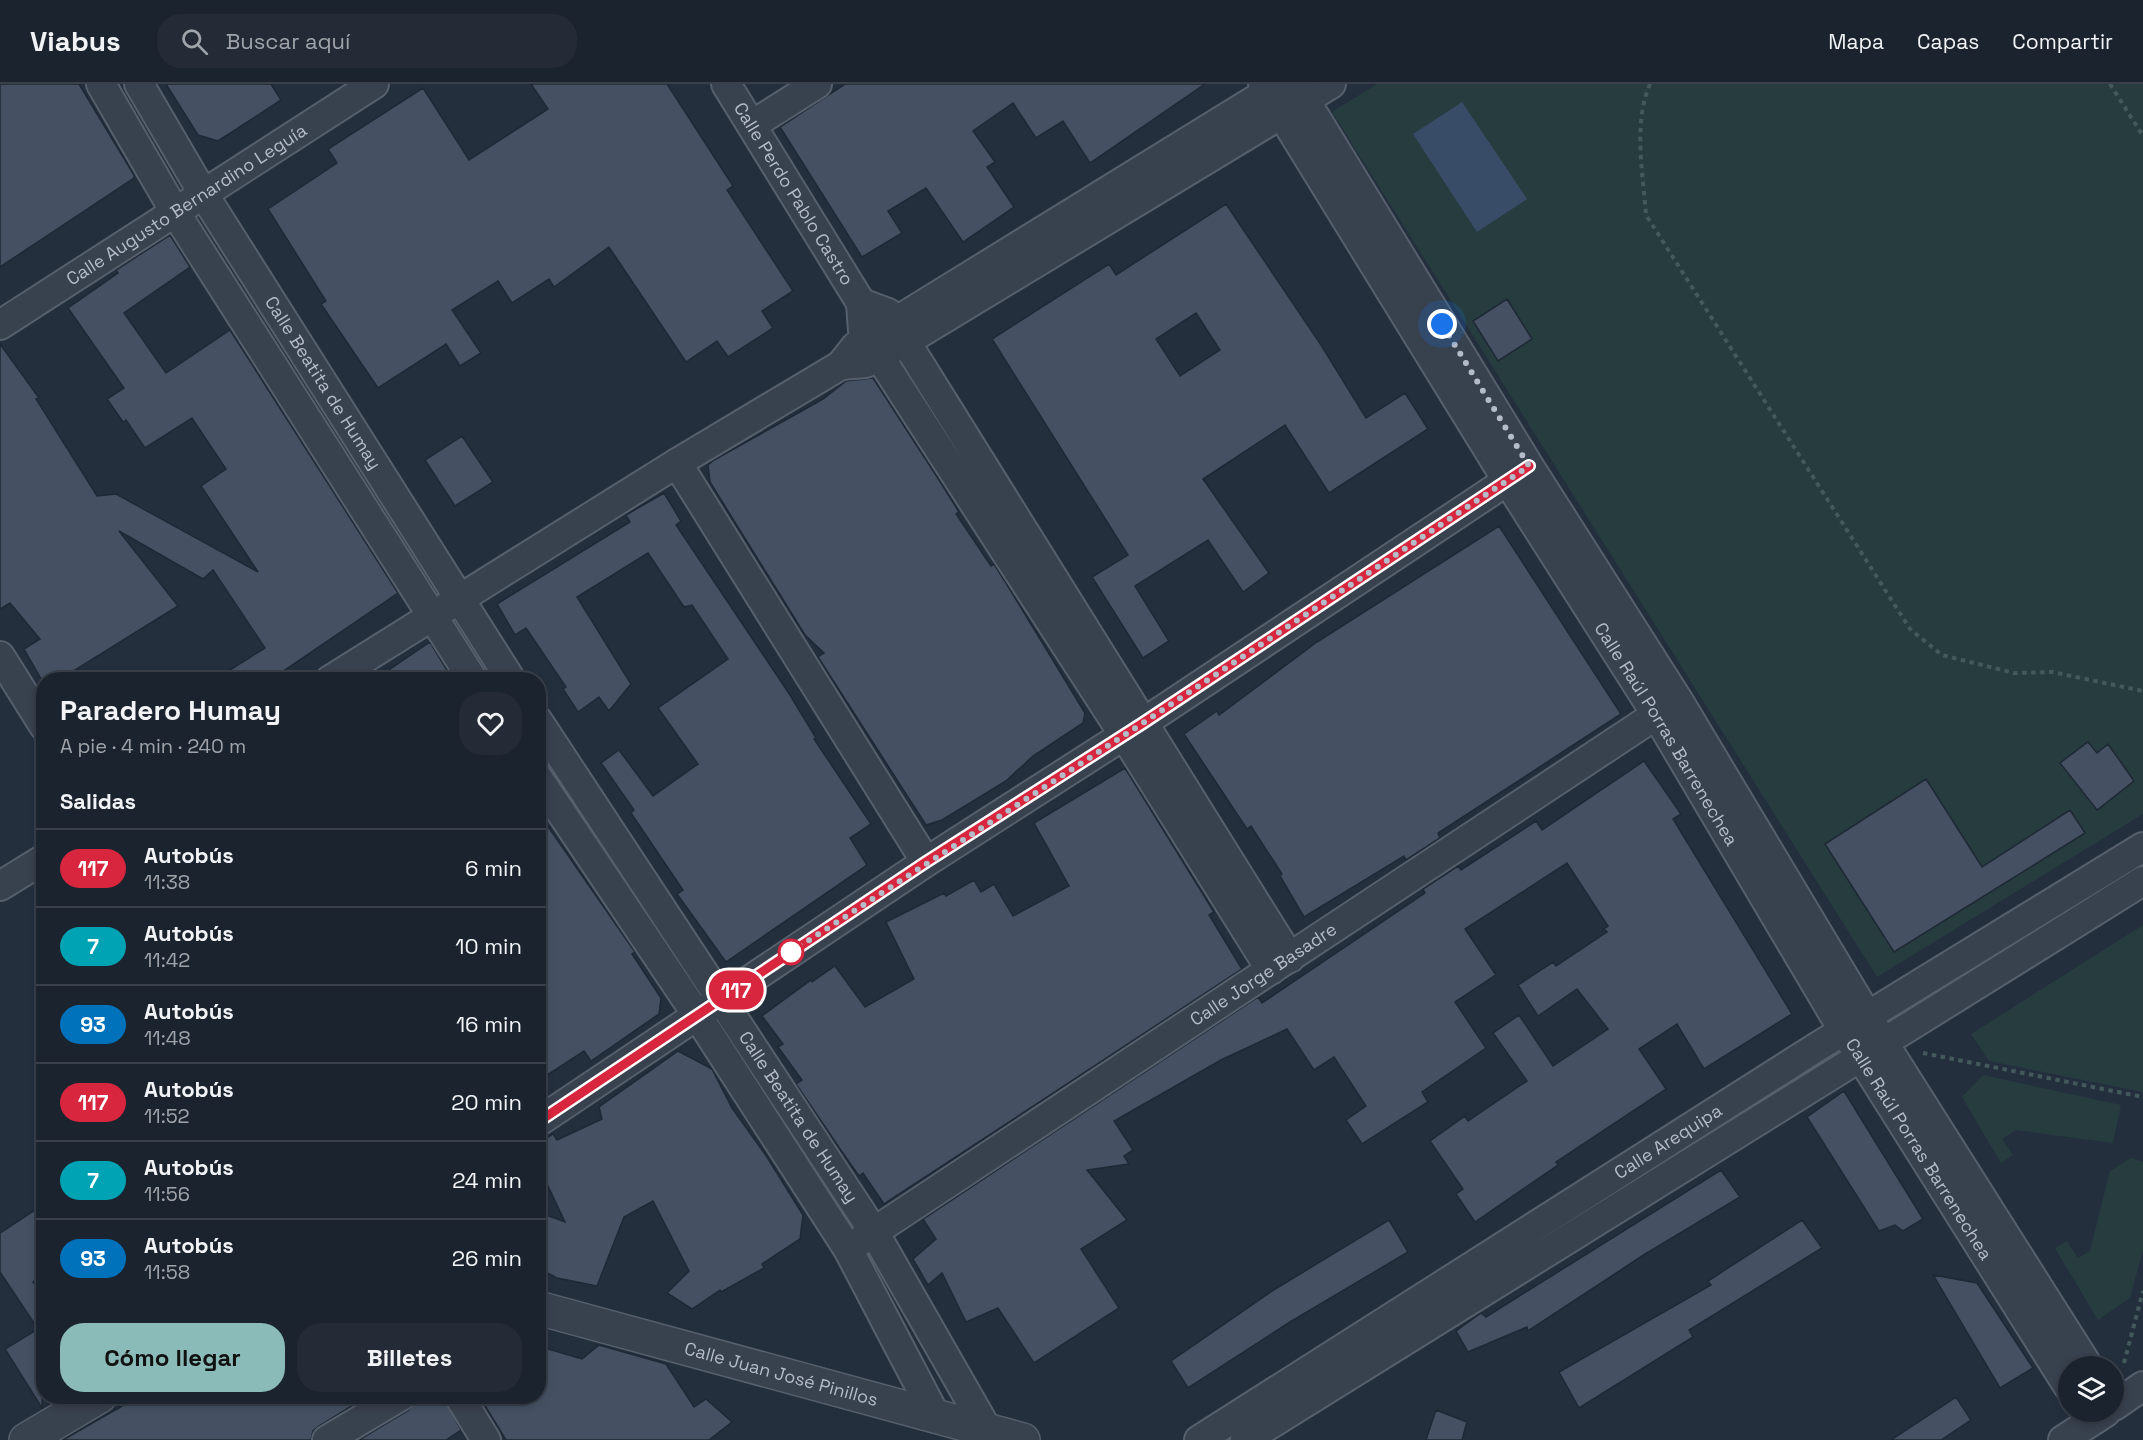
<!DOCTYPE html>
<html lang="es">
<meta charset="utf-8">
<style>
body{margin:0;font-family:"Space Grotesk",sans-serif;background:#242b36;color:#f1f3f6;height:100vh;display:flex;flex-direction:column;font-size:22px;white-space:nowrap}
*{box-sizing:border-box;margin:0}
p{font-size:20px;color:#a0a4aa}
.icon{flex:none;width:33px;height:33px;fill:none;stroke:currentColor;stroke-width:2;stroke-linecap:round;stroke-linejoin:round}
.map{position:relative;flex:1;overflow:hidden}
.drawer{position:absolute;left:36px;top:588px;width:510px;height:732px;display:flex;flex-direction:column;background:#1b232e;border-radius:24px;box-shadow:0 3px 9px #0003,0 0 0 2px #39404a}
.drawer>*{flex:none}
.badge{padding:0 12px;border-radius:20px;font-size:21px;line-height:39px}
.fabs{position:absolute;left:2058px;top:1272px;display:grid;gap:12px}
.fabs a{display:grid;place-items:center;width:66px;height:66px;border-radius:50%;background:#1b232e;box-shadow:0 3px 9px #0003,0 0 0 2px #39404a;font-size:30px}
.you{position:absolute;width:30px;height:30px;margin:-15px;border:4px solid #fff;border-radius:50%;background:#1a73e8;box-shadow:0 0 0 9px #1a73e833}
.map>.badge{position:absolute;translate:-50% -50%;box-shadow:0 0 0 3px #fff}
h2{padding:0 24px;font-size:22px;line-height:54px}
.round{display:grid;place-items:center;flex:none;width:63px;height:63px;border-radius:24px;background:#242b36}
.headline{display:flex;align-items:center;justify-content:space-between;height:102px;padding:0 24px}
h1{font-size:28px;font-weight:800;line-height:45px}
.button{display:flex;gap:12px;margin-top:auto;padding:12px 24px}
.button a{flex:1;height:69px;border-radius:24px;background:#8bbbb9;color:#111;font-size:24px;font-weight:800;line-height:69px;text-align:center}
.button a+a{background:#242b36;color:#f1f3f6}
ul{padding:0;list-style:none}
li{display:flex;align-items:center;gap:18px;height:78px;padding:0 24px;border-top:2px solid #39404a}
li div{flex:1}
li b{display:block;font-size:22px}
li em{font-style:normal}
li .badge{min-width:66px;font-weight:700;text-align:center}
header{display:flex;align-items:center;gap:36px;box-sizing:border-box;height:84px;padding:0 30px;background:#1b232e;border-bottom:2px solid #39404a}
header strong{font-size:28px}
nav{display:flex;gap:33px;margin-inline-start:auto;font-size:21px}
.search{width:420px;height:54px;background:#242b36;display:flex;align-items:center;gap:15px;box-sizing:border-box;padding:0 21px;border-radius:24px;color:#a0a4aa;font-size:22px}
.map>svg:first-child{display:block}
.green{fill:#263c3f}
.water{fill:#394c67}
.building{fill:#455162;stroke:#1f2835;stroke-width:1.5;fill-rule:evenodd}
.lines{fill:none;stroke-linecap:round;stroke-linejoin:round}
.minor-casing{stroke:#565f6c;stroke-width:32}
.tertiary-casing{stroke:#565f6c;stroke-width:36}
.path{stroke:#44595c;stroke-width:4;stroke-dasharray:4.5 4.5;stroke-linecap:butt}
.minor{stroke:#38414e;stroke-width:28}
.tertiary{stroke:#38414e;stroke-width:33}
.line-casing{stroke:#fff;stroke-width:14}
.line{stroke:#d7263d;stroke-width:9}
.walk{stroke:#b4bcc9;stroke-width:6;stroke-dasharray:0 10.8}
.stop-dot{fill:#fff;stroke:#d7263d;stroke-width:3}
.labels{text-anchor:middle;stroke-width:6;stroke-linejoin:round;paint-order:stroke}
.street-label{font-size:18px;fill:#b4bcc9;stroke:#1d2633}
</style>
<header>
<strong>Viabus</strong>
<div class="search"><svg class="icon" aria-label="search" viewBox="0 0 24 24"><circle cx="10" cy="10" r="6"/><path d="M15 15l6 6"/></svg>Buscar aquí</div>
<nav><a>Mapa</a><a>Capas</a><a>Compartir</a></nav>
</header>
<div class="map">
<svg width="2143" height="1356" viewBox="0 0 2143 1356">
<rect width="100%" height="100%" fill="#242f3e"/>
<path class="green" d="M1377 0H2143V730L1877 893 1332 28Z
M2143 841V1008L1989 977 1971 950Z
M1983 991 2121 1021 2113 1059 2016 1046 2002 1055 2013 1071 2001 1079 1962 1013Z
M2131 1074 2143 1078V1166L2130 1214 2098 1236 2055 1164 2067 1157 2078 1174 2090 1167 2110 1087Z"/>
<path class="water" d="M1462 18 1527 115 1477 148 1413 50Z"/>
<path class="building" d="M0 0H79L134 91V94L0 183Z
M166 0H271L281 16 218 57 198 51Z
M531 0H667L733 102 727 106 793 207 762 227 773 244 728 273 717 257 686 278 609 163 554 203 549 195 512 219 498 197 452 226 481 269 460 282 446 260 378 304 321 220 326 217 268 125 337 79 328 65 423 4 469 76 548 25Z
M845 0H1205L1090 79 1063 37 1036 54 1013 19 973 47 995 78 987 83 1014 123 963 158 926 104 888 127 902 149 862 173 780 43Z
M1226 120 1321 261 1366 334 1405 309 1428 345 1329 409 1285 341 1203 395 1269 489 1243 508 1208 456 1135 502 1169 557 1143 574 1092 493 1128 471 992 255 1109 180 1116 191ZM1196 229 1220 266 1180 292 1156 255Z
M170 151 190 183 124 229 166 289 230 246 398 509 270 596H214L265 564 213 486 203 495 119 447 178 522 59 596H44V600L24 565 40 555 10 519 0 525V260L39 314 36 315 97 412 116 410 258 488 201 402 226 385 192 334 145 364 126 336 123 338 107 315 124 304 68 224 118 189 116 186Z
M1507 215 1532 255 1498 277 1473 237Z
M873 294 941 399 959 428 956 430 991 482 994 480 1006 499 1085 629 1083 639 1033 672 1006 697 942 736 926 741 818 573 824 569 805 551 710 398 708 381 714 376 823 315 846 297Z
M462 352 493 398 455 422 425 376Z
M664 409 681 437 676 441 790 611 816 654 814 655 871 740 850 754 867 781 726 878 677 810 683 806 631 729 634 726 601 679 619 666 653 712 698 680 658 624 728 575 692 521 684 523 648 469 577 513 631 600 609 627 599 613 578 628 563 605 566 603 526 544 515 551 497 520 630 438 626 431Z
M1499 442 1621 630 1438 749 1440 754 1406 776 1404 772 1304 833 1280 792 1282 790 1251 742 1247 745 1184 650 1217 627 1219 631 1317 558Z
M430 558 453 596H374Z
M2088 658 2097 669 2108 660 2134 697 2097 726 2060 679Z
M1644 677 1681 730 1673 735 1792 930 1704 985 1677 940 1639 965 1666 1005 1556 1078 1558 1081 1475 1138 1456 1110 1463 1105 1430 1057 1465 1032 1468 1037 1527 997 1493 949 1519 931 1553 982 1608 945 1577 905 1538 932 1518 901 1553 878 1556 882 1607 848 1604 845 1608 842 1567 779 1465 845 1496 891 1455 918 1486 964 1422 1008 1428 1018 1362 1060 1346 1036 1366 1022 1334 973 1314 986 1287 945 1221 976 1114 1037 1133 1066 1124 1072 1129 1080 1087 1086 1127 1136 1081 1165 1119 1224 1034 1279 998 1224 966 1238 942 1189 928 1201 913 1175 936 1155 923 1135 1258 913 1262 919 1425 809 1423 805 1458 782 1461 786 1536 737 1542 746Z
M1125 684 1214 828 1209 831 1242 885 884 1120 863 1089 859 1092 840 1065 796 1000 802 996 778 963 783 960 762 932 811 896 812 898 835 882 865 923 914 895 886 838 944 809 946 812 974 796 981 808 994 800 1013 832 1069 802 1034 739Z
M1926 695 1982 783 2070 726 2085 749 1894 868 1825 760Z
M538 728 635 868 632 870 661 914 659 930 591 977 584 967 538 997Z
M678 967 712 985 732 1024 767 1073 803 1131 800 1155 762 1180 764 1184 721 1208 720 1206 692 1225 667 1209 689 1187 653 1117 624 1133 597 1202 557 1194 538 1184V1128L565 1138 538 1081V1060L553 1050 557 1056 602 1035 599 1023Z
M1844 1007 1923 1135 1903 1147 1895 1141 1879 1147 1807 1033Z
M1721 1086 1740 1113 1642 1172 1528 1247 1527 1243 1468 1268 1456 1247 1481 1229 1486 1233Z
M44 1120V1191L33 1198 44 1214 42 1324 5 1265 38 1245 0 1188V1149Z
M1389 1136 1408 1168 1290 1238 1188 1304 1171 1277 1272 1207Z
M1802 1136 1822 1164 1689 1246 1693 1253 1579 1324 1559 1288 1711 1201 1708 1197Z
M1933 1191 1977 1199 2033 1284 2000 1304Z
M599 1261 666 1280 694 1323 706 1315 732 1338 709 1356H506L479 1312H538V1262L582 1275Z
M119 1312H368L319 1342 313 1347 311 1356H63L124 1321Z
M417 1312H443L461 1346 446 1356H359L409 1326Z
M1956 1313 1971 1336 1941 1356H1891Z
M1436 1326 1467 1338 1462 1356H1426Z"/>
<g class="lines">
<defs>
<g id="minor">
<path d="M101 0 175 128 473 596"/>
<path id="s1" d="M139 0 204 111 511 596"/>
<path id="s2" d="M726 0 861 219"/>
<path id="s3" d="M1263 0 1507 396 1656 630 1833 929 2068 1302"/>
<path d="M1281 0 856 262 841 281 866 279 905 258 1331 0"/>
<path d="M1295 0 1529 382 1678 616 1883 958 2088 1282"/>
<path d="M752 41 817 0"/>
<path id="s4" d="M0 241 374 0"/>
<path d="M677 379 926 778"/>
<path d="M0 572 44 642"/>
<path d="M330 596 677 379 841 281"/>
<path id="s5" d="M538 637 874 1148 993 1356"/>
<path d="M538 694 697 931 848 1165 936 1333"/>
<path d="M0 802 44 775"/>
<path d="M1271 886 1124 651 879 272 863 247 861 219 888 229 894 239 1290 874"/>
<path d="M538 1038 926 778 1143 639 1522 387"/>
<path id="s6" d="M848 1165 1671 621"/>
<path d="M459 1312 486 1356"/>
<path d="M2114 1322 2143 1302"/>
<path d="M327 1356 401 1312"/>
<path id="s7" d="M1199 1356 1817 963 2143 763"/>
<path d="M1245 1356 2143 797"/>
<path d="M2063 1356 2106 1328"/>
</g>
<g id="tertiary">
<path id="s8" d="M538 1224 1023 1356"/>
<path d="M26 1356 100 1312"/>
</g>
</defs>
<use href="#minor" class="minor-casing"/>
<use href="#tertiary" class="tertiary-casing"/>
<path class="path" d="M1650 0C1633 39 1643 89 1646 131L1910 545 1942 571 2014 589 2052 588 2143 607
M2110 0 2143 52
M1923 969 2143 1013
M2124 1279 2143 1207"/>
<use href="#minor" class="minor"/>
<use href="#tertiary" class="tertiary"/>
</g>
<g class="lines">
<defs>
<path id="line" d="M538 1038 926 778 1143 639 1529 382"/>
</defs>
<use href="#line" class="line-casing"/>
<use href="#line" class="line"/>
<path class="walk" d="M791 868 1143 639 1529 382 1442 240"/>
</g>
<circle class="stop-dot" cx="791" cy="868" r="12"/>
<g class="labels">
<g class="street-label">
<text dy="6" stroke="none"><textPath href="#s2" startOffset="129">Calle Perdo Pablo Castro</textPath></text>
<text dy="6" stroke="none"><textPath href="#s4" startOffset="222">Calle Augusto Bernardino Leguía</textPath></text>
<text dy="6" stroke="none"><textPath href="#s1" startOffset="351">Calle Beatita de Humay</textPath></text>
<text dy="6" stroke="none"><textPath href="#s3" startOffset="765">Calle Raúl Porras Barrenechea</textPath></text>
<text dy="6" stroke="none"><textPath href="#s6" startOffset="498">Calle Jorge Basadre</textPath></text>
<text dy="6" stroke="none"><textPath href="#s5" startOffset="474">Calle Beatita de Humay</textPath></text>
<text dy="6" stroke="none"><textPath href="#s7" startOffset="556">Calle Arequipa</textPath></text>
<text dy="6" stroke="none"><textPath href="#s3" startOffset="1251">Calle Raúl Porras Barrenechea</textPath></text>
<text dy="6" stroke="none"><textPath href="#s8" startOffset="252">Calle Juan José Pinillos</textPath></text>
</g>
</g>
</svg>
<div class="fabs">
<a><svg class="icon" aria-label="layers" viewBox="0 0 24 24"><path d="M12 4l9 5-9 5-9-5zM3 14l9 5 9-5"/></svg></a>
</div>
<div class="you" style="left:1442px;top:240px"></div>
<b class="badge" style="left:736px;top:906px;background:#d7263d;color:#fff">117</b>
<section class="drawer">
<div class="headline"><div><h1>Paradero Humay</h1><p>A pie · 4 min · 240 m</p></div><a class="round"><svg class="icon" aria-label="heart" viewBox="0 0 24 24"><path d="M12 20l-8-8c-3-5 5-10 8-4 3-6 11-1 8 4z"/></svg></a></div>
<h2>Salidas</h2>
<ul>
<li><span class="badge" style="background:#d7263d;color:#fff">117</span><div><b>Autobús</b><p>11:38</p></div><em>6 min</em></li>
<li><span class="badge" style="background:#00a3b4;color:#fff">7</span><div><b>Autobús</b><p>11:42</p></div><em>10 min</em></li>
<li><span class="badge" style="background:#0072bc;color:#fff">93</span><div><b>Autobús</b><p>11:48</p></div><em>16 min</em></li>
<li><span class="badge" style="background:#d7263d;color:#fff">117</span><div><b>Autobús</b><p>11:52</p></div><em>20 min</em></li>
<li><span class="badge" style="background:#00a3b4;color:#fff">7</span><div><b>Autobús</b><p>11:56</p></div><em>24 min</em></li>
<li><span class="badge" style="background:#0072bc;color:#fff">93</span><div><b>Autobús</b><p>11:58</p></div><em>26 min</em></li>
</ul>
<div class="button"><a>Cómo llegar</a><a>Billetes</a></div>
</section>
</div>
